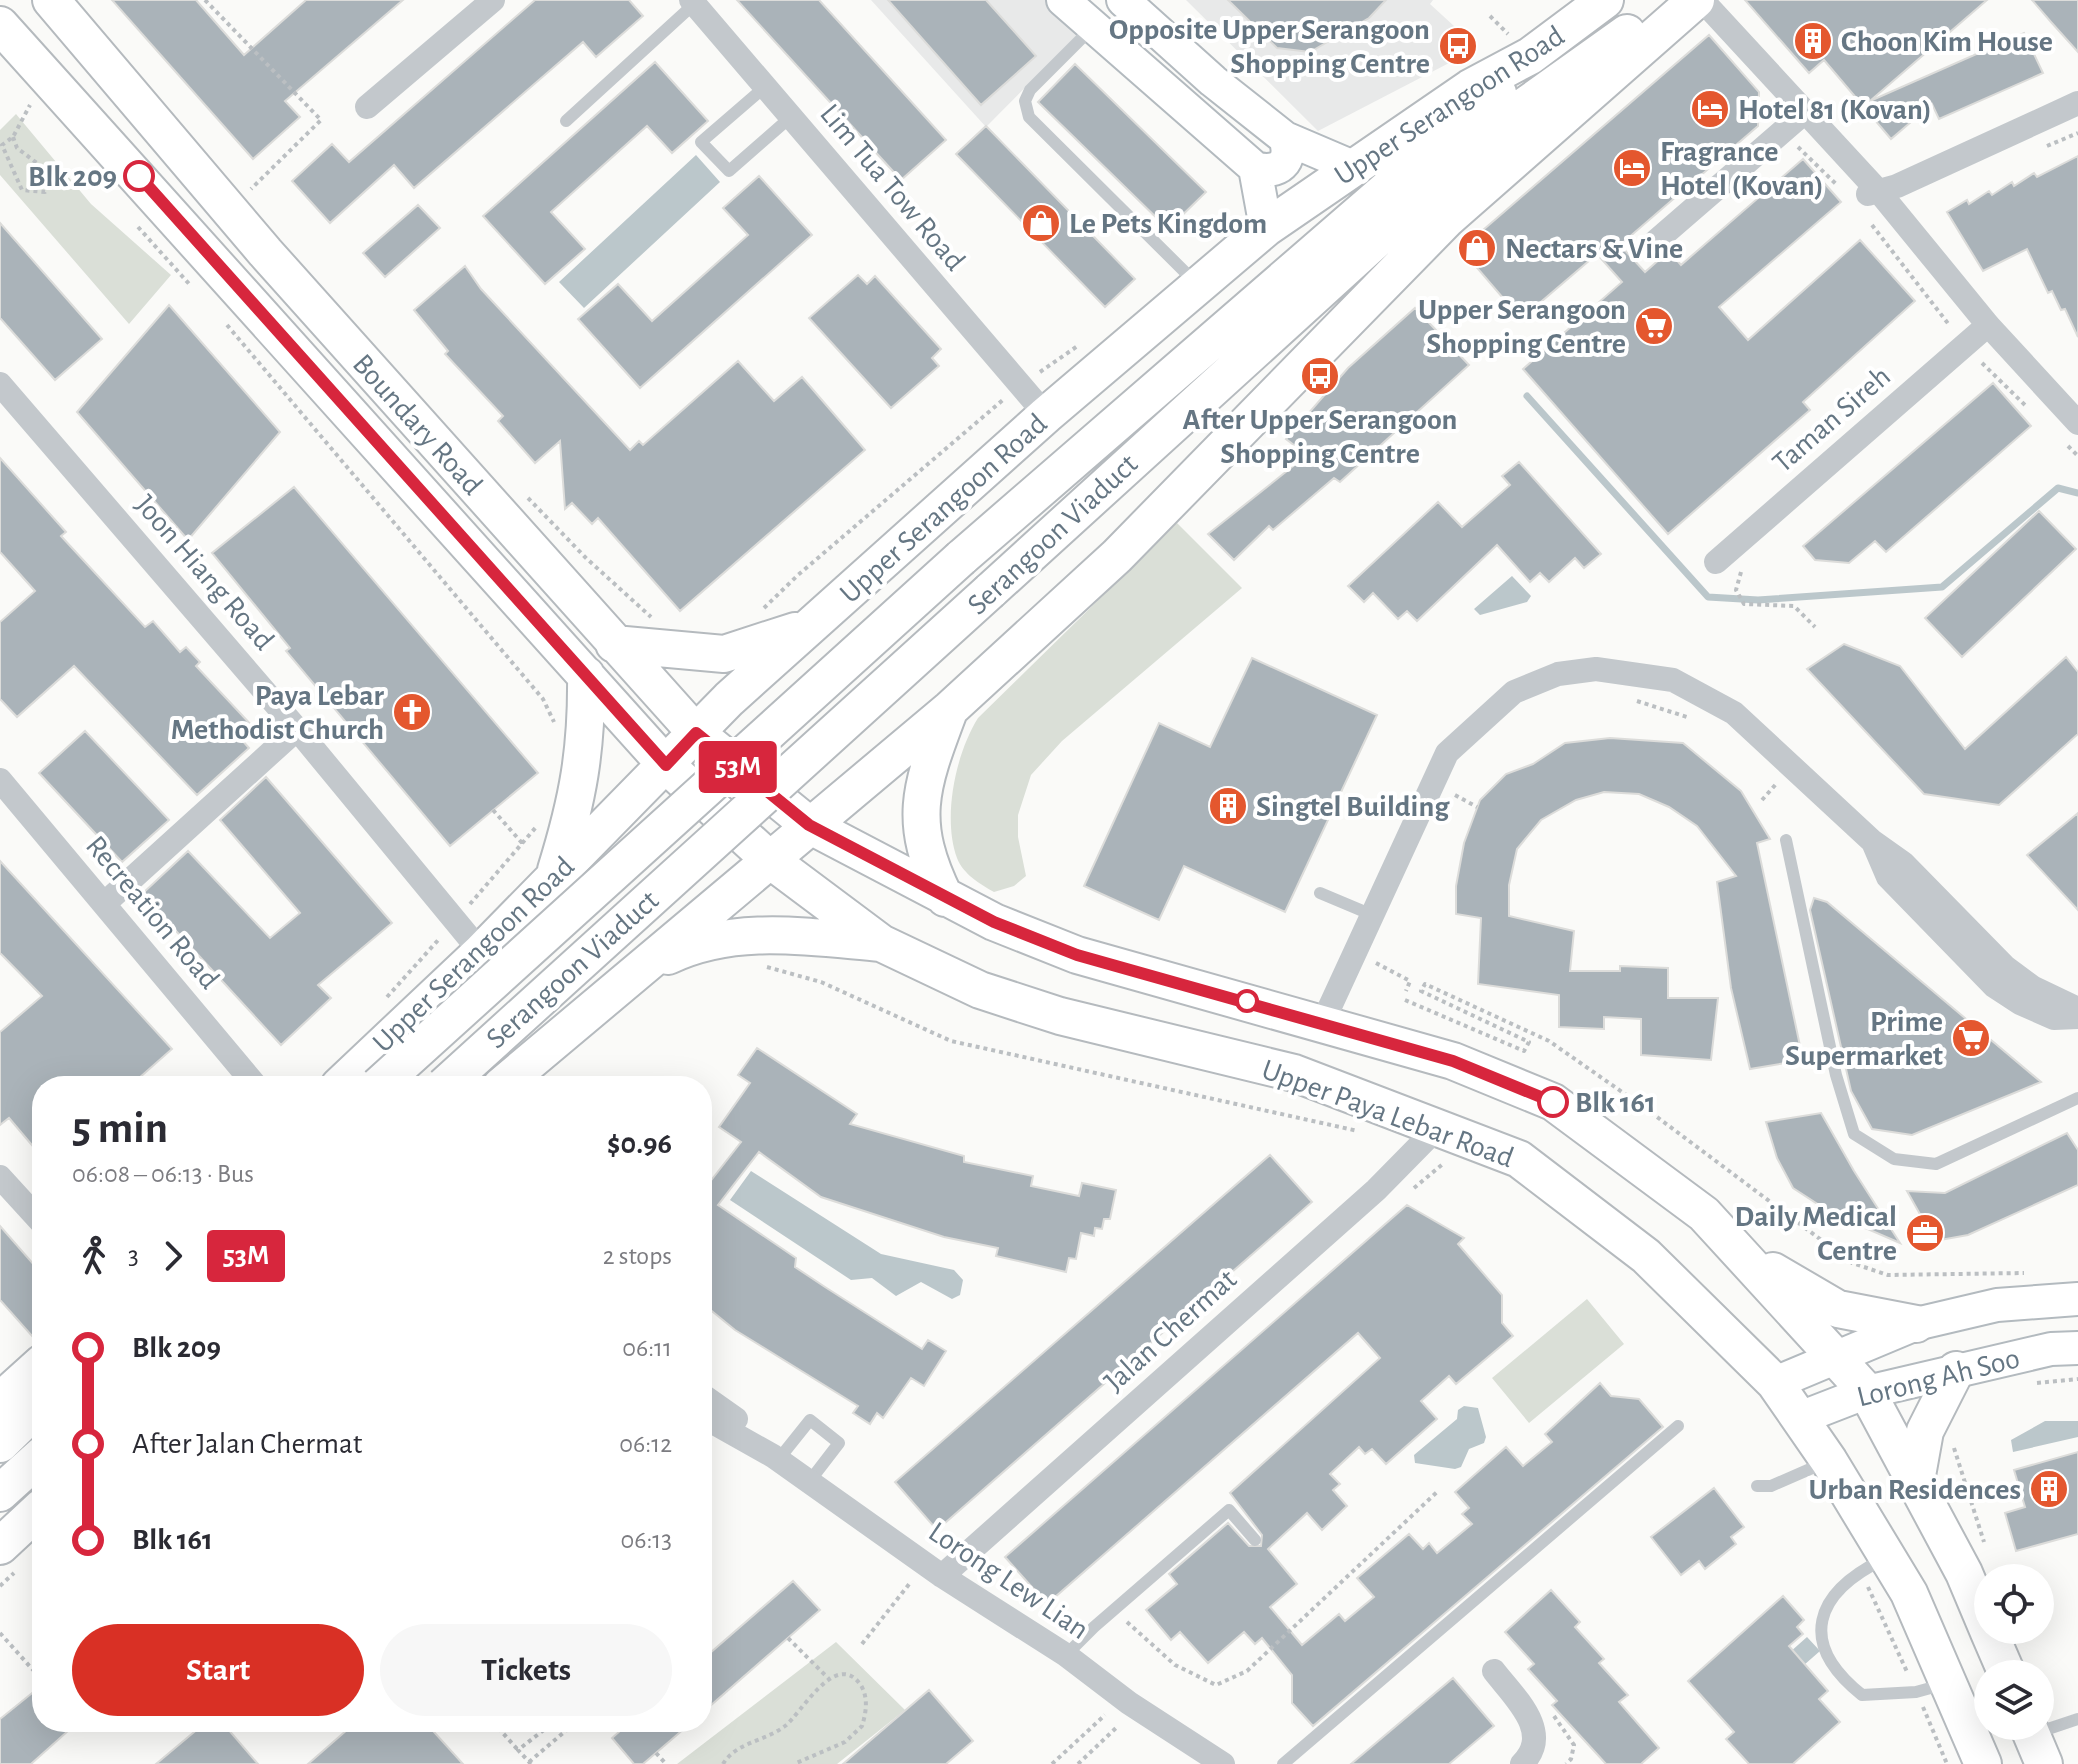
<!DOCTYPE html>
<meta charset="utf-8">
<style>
body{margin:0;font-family:"Alegreya Sans",sans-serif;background:#f7f7f7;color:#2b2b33;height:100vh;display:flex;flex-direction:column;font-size:30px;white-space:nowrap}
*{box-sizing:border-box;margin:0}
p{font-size:26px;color:#7c7c81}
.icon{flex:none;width:44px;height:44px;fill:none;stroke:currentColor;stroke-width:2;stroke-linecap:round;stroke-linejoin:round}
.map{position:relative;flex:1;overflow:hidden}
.side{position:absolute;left:32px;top:1076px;width:680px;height:656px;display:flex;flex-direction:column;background:#fff;border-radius:32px;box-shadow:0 8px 32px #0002}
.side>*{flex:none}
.badge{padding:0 16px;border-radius:6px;font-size:28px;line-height:52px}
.controls{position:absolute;left:1974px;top:1564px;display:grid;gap:16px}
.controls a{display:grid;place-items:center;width:80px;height:80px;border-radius:50%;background:#fff;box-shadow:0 8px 32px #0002;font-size:40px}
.map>.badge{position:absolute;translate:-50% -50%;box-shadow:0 0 0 4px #fff}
.legs{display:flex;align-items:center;gap:12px;height:88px;padding:0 40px;font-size:26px}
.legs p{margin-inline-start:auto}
.overview{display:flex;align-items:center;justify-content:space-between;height:136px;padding:0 40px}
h1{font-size:44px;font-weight:700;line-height:60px}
.primary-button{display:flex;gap:16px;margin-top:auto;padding:16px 40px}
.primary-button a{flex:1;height:92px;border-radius:48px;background:#d93025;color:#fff;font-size:32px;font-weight:700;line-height:92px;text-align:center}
.primary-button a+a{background:#f7f7f7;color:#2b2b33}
ul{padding:0 40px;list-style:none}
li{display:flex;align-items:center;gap:28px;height:96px;font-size:30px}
li i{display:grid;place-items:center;width:12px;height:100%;margin:0 10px;background:currentColor}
li i::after{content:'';width:20px;height:20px;margin:-10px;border:6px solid;border-radius:50%;background:#fff}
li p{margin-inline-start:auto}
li:first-child i{background:linear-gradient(#0000 50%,currentColor 0)}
li:last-child i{background:linear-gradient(currentColor 50%,#0000 0)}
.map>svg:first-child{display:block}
.built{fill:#e8e9e9}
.green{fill:#dadfd7}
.water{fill:#bbc7cb}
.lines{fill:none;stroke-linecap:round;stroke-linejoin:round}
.stream{stroke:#bbc7cb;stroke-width:7}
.building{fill:#aab3b9;stroke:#dcdcda;stroke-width:2}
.secondary-casing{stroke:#b3babf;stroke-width:36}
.primary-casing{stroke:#b5babe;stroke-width:40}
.path{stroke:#bbbfc2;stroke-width:4;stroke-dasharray:4 4;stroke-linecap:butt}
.lane{stroke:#c3c8cc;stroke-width:12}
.street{stroke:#c3c8cc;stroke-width:24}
.secondary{stroke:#fff;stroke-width:32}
.primary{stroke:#fff;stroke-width:36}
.primary-bridge-casing{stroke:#b5babe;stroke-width:40;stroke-linecap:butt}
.primary-bridge{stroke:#fff;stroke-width:36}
.line-1-casing{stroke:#fff;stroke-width:18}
.line-1{stroke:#d7263d;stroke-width:12}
.stop-1-dot{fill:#fff;stroke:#d7263d;stroke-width:4}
.labels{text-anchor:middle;stroke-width:8;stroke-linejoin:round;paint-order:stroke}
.poi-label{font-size:30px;font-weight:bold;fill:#657683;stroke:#fff;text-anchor:end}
.street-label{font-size:30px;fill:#657683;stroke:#fff}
.stop-label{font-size:30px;font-weight:bold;fill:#657683;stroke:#fff;text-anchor:end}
</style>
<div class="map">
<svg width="2078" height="1764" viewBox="0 0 2078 1764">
<rect width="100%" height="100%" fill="#fafaf8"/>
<path class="built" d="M871 0H1052L1079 33 986 127Z
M1186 0H1433L1430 4 1478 48 1318 131Z"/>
<path class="green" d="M16 114 91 204 171 275 129 324 0 175V130Z
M1177 523 1242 588 1062 741 1031 775 1018 815V837L1026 876 1014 886 994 892C980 884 963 874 957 858 942 817 956 753 978 718Z
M1587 1299 1624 1344 1529 1423 1492 1378Z
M836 1642 905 1710 837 1764H677Z"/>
<path class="water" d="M696 155 720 182 584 308 559 282Z
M1512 576 1531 596 1527 602 1480 615 1474 609Z
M751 1171 881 1254 954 1270 963 1280 960 1295 952 1299 921 1282 896 1296 872 1278 851 1280 730 1200Z
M1464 1406 1478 1408 1486 1437 1484 1443 1469 1449 1461 1467 1455 1469 1415 1463 1414 1455 1457 1419 1458 1410Z
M2045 1421H2078V1437L2013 1452 2011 1440Z
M1807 1637 1820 1651 1732 1728 1720 1714Z"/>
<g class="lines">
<path class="stream" d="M1527 396 1708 597 1758 600 1942 587 2058 488 2078 493"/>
</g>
<path class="building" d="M112 0H196L244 55 306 0H403L285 101 300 117 253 159Z
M535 0H629L643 16 596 57 583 42 414 188 394 165 330 223 292 181 332 144 349 162Z
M737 0H819L946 140 901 180Z
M888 0H986L1036 56 981 105Z
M1228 0H1386L1369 18 1310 52 1277 48Z
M1745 0H1987L1870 101 2024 33 2043 73 1939 119 1932 104 1891 139 1824 60 1809 73Z
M2032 0H2078V52L2051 22Z
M1709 35 1759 92 1758 126 1620 245 1645 272 1669 251 1681 265 1803 159 1841 202 1719 307 1748 340 1860 240 1915 301 1803 402 1810 410 1668 534 1523 369 1622 282 1597 254 1521 319 1461 249Z
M655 62 708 121 672 153 647 126 551 212 585 249 545 284 483 216Z
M1075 64 1206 192 1168 229 1038 102Z
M986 126 1135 279 1105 307 956 154Z
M2078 156V337L2065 309 2061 310 2052 291 2048 293 2027 249 1983 271 1947 212 1967 200 1969 204 1989 191 1992 195 2012 182 2014 186 2034 173 2037 177Z
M759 176 812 235 640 388 578 319 618 284 652 321 748 235 723 208Z
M418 205 440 228 385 277 363 253Z
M0 223 102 339 55 380 0 318Z
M465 266 481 289 630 450 639 441 643 445 738 361 774 401 802 377 865 450 680 611 598 518 592 524 572 503 565 509 560 441 535 463 498 421 503 416 445 354 448 351 414 310Z
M858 275 867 284 875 276 941 349 932 358 939 366 891 408 809 318Z
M169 305 280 432 188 540 77 412Z
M1415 308 1469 365 1340 482 1334 478 1273 530 1269 526 1234 560 1208 534 1307 455 1286 439 1348 368Z
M1993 383 2031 426 1886 552 1875 541 1849 563 1815 560 1803 546Z
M0 458 66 532 61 536 145 627 153 621 180 652 186 647 200 662 196 666 254 728 241 739 249 748 197 795 74 666 17 717 0 699V622L35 591 0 552Z
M1519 462 1601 554 1584 568 1575 558 1549 582 1540 573 1530 582 1497 545 1417 621 1407 611 1398 619 1373 593 1364 602 1348 586 1438 502 1462 527 1510 485 1502 476Z
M294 487 538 773 450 846 286 651 290 648 212 553Z
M2039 511 2076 549 1962 657 1925 618Z
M1844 644 1900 666 1965 749 2066 657 2078 672V734L1999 805 1924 794 1807 669Z
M1252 658 1377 715 1285 912 1184 866 1159 920 1084 886 1159 723 1210 747Z
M85 731 169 820 122 862 39 773Z
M1610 738 1683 743 1741 791 1770 839 1757 843 1803 1060 1750 1069 1731 988 1717 882 1736 876 1697 826 1669 807 1639 794 1604 792 1576 800 1541 820 1517 849 1509 885V916L1574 931 1570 971H1620V966L1668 968V998H1718L1711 1060 1641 1055V1019L1604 1017V1029L1559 1027V995L1478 984 1481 918 1456 914V886L1464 843 1480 800 1506 774 1533 764 1565 743Z
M266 777 392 923 318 985 331 998 281 1045 142 894 188 851 270 938 300 913 220 820Z
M2078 813V910L2027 855Z
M0 861 172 1049 130 1086H42V1157L9 1118 0 1125V1032L42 996 0 953Z
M1814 898 1827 902 2041 1082 1912 1135 1872 1129 1851 1091 1810 910Z
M757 1048 857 1114 850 1124 964 1156V1162L1033 1176 1031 1186 1079 1196 1082 1183 1116 1190 1110 1219H1104L1102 1229 1095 1228 1094 1236 1081 1233 1076 1259 1069 1258 1066 1272 996 1256 998 1248 944 1237 821 1197 759 1152 718 1205 796 1258 795 1267 825 1287 922 1349 928 1340 946 1351 924 1386 911 1378 883 1418 877 1413 870 1424 853 1413 858 1406 735 1330 702 1303V1192L741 1142 719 1127 750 1083 738 1075Z
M1821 1113 1854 1171 1900 1243 1833 1214 1793 1188 1777 1158 1766 1122Z
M2067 1133 2078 1150V1185L1968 1235 1935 1241 1907 1191 1945 1193Z
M1270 1155 1312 1202 937 1530 895 1482Z
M1407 1205 1464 1238 1458 1244 1502 1295V1323L1513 1336 1456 1384 1449 1376 1421 1401 1437 1419 1386 1464 1372 1449 1365 1454 1359 1447 1330 1474 1340 1484 1333 1490 1347 1506 1322 1530 1307 1513 1268 1549 1297 1584 1270 1607 1302 1645 1339 1614 1345 1621 1374 1597 1357 1578 1409 1534 1423 1549 1429 1543 1437 1553 1472 1524 1462 1514 1469 1508 1455 1492 1506 1447 1523 1466 1552 1442 1545 1434 1600 1383 1611 1396 1639 1399 1663 1427 1313 1726 1292 1703V1675L1262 1638 1255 1644 1244 1632 1208 1663 1180 1632 1171 1640 1146 1610 1177 1584 1169 1574 1228 1523 1249 1546H1261L1262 1535 1230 1493 1380 1358 1358 1333 1047 1604 1005 1557Z
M0 1226 42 1274V1328L32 1336 0 1300Z
M2078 1452V1534L2016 1551 2005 1513 2025 1507 2014 1470Z
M1714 1488 1744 1527 1731 1537 1736 1544 1705 1569 1699 1561 1681 1575 1651 1537Z
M793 1581 820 1610 702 1713V1660Z
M1551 1590 1580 1622 1575 1627 1604 1659 1599 1663 1628 1695 1619 1702 1659 1748 1641 1764H1606L1552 1705 1557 1701 1528 1669 1534 1664 1505 1632Z
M1783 1596 1804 1620 1797 1627 1803 1634 1789 1646 1828 1691 1819 1699 1840 1722 1793 1764H1749L1726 1739 1734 1732 1688 1681Z
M1453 1678 1494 1726 1449 1764H1351Z
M42 1685V1722H78L31 1764H0V1719Z
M929 1690 973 1741 946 1764H843Z
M206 1722H222L258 1764H156Z
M356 1722H425L463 1764H308Z
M630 1722H692L643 1764H634L612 1738Z"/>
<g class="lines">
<defs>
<path id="secondary" d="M1063 0 1255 168 1266 228
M1123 0 1213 81 1285 138 1353 167
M1255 168C1278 175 1294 162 1285 138
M1775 1383 1916 1324 1997 1305 2078 1299
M1800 1418 1867 1392 2051 1349 2078 1348"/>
<path id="primary" d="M51 0 265 252 696 733 809 825 994 922 1077 955 1453 1061 1553 1102 1704 1214 1867 1392 1964 1573 1988 1630
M0 25 666 765 770 860 881 943 980 990 1060 1016 1294 1073 1519 1159 1646 1256 1775 1383 1829 1461 1909 1593 1983 1764
M961 558 1498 93
M990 591 1519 110 1627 33
M614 644 724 654 795 631
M556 870C578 799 587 750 586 675
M945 898C907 821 920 788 949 711
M668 956C735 924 809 937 881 943
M339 1086 481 952 729 699 1046 415 1266 228 1470 88 1530 56 1605 0
M501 1086 950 709 1117 556 1447 219 1696 0
M1773 1271 1838 1309 1916 1324
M0 1401 42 1363
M0 1444 42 1403
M1916 1481 1925 1431 1956 1370
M0 1493 42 1455
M0 1546 42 1507
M1988 1630 2007 1674
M2028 1726 2044 1764"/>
</defs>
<use href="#secondary" class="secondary-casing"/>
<use href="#primary" class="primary-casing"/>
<path class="path" d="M205 0 321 120 251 189
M1490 16 1508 34
M13 137 17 148 46 170 50 186 45 192 22 190 2 145 13 137 30 105
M2047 146 2078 133
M1798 147 1838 186
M1872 225 1950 326
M138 227 191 286
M227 325 543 699 554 722
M1982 363 2027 407
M1040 372 1079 345
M2068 446 2078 456
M528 498 586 558 651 617
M1741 572 1736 590 1744 604 1794 606 1815 627
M764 608 798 575 1004 399
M1637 701 1690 718
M1455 795 1477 807
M1762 800 1776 784
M493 810 522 843
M470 904 537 826
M1376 963 1410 981 1406 991
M767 967 821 982 951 1041 1358 1131
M387 997 440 938
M1405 1000 1524 1051 1529 1042 1421 991 1425 984 1549 1041 1645 1108 1852 1263 1888 1275 2024 1273
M1414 1188 1444 1163
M2037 1383 2078 1379
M1954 1448 1984 1542
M0 1586 14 1573
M1868 1587 1908 1674
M1127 1622 1175 1665 1216 1685 1247 1671 1437 1492
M0 1633 42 1680
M788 1638 829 1679
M862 1644 910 1583
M1923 1707 1947 1764
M1554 1716 1574 1745 1571 1759 1566 1764
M493 1722 518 1750
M656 1753 666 1764
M529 1762 576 1722
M531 1764 518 1750 554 1722
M723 1764C736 1742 766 1741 785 1726 801 1714 835 1650 860 1684 869 1697 866 1713 862 1726L845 1742 794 1764
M1052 1764 1105 1715
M1078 1764 1118 1726"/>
<path class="lane" d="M1092 28 1030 90 1025 101 1029 117 1197 284
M767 85 701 142 729 171 793 115
M566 121 694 4
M1786 840 1836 1075 1854 1134 1894 1159 1936 1164 2078 1098
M1320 893 1370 914
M778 1460 810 1420 839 1443 809 1482
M1757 1486H1771L1826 1462
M1884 1559C1814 1593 1797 1643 1862 1695L1916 1692 1945 1684
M1066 1655 1094 1627 1229 1510 1255 1540
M2036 1733 2078 1719
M1283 1764 1678 1426"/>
<path class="street" d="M691 0 1046 415
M1702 0 1880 193 1988 325 2078 423
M367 107 493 0
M1868 194 1897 186 2078 103
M1656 241 1805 112
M0 384 297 729 481 952
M1716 562 1988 325
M0 780 256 1086
M1873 842 1888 877 1994 986 2020 1003 2054 1018 2078 1017
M104 904 297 729
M1322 1024 1447 753 1514 692 1558 674 1596 669 1673 680 1734 713 1872 841 1903 863 2005 967 2032 987 2078 1009
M0 1177 42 1223
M702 1395 736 1419
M702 1416 773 1456 942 1576 1066 1655 1129 1703 1223 1764
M942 1576 1376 1190 1437 1128
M1494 1671C1514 1697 1554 1732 1522 1764"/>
<use href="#secondary" class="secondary"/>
<use href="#primary" class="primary"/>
<defs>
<path id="primary-bridge" d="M378 1086 961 558
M444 1086 990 591"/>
</defs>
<use href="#primary-bridge" class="primary-bridge-casing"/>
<use href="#primary-bridge" class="primary-bridge"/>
</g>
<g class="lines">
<defs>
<path id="line-1" d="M139 176 666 765 696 733 809 825 994 922 1077 955 1453 1061 1553 1102"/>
</defs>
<use href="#line-1" class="line-1-casing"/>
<use href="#line-1" class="line-1"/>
</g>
<defs>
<symbol id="building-disc" viewBox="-11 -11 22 22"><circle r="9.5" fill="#e4572e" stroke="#fff"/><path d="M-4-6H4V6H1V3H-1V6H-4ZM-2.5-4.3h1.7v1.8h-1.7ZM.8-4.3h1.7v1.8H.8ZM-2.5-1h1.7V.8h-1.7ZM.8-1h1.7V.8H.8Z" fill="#fff"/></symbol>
<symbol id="bus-disc" viewBox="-11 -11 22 22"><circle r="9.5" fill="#e4572e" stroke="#fff"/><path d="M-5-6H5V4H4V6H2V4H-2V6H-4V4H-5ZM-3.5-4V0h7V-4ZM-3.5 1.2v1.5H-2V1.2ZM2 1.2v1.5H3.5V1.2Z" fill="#fff"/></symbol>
<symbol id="hotel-disc" viewBox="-11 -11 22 22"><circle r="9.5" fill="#e4572e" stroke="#fff"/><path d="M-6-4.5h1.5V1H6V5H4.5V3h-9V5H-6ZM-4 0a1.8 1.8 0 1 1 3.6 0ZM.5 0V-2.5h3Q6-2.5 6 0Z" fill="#fff"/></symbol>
<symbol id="shop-disc" viewBox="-11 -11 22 22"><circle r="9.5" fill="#e4572e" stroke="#fff"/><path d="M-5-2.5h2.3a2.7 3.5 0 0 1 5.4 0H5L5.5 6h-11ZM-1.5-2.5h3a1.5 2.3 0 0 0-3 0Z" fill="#fff"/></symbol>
<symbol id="supermarket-disc" viewBox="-11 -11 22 22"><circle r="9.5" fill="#e4572e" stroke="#fff"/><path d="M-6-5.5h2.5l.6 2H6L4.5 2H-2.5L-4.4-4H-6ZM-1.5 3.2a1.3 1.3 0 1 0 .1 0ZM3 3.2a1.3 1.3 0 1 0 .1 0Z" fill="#fff"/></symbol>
<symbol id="church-disc" viewBox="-11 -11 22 22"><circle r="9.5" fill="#e4572e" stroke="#fff"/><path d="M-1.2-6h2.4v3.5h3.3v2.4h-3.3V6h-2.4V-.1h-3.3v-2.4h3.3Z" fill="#fff"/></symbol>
<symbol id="office-disc" viewBox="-11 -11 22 22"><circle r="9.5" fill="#e4572e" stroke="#fff"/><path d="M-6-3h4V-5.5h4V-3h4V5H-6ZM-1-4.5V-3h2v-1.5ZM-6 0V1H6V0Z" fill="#fff"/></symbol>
</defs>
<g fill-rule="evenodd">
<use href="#building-disc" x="1791" y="19" width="44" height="44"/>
<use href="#bus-disc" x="1436" y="24" width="44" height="44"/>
<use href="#hotel-disc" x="1688" y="87" width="44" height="44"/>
<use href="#hotel-disc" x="1610" y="146" width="44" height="44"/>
<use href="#shop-disc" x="1019" y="201" width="44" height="44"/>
<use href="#shop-disc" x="1455" y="226" width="44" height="44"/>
<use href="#supermarket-disc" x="1632" y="304" width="44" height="44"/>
<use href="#bus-disc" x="1298" y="354" width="44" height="44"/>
<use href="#church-disc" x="390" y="690" width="44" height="44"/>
<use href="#building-disc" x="1206" y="784" width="44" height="44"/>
<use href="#supermarket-disc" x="1949" y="1016" width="44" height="44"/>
<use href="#office-disc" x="1903" y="1211" width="44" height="44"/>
<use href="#building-disc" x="2027" y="1467" width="44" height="44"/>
</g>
<g class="stop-1-dot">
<circle cx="139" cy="176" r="14"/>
<circle cx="1247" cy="1001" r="10"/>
<circle cx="1553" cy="1102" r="14"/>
</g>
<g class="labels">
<g class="poi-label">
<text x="1430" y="39">Opposite Upper Serangoon<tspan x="1430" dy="34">Shopping Centre</tspan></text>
<text x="1841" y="51" text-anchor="start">Choon Kim House</text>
<text x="1738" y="119" text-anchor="start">Hotel 81 (Kovan)</text>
<text x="1660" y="161" text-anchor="start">Fragrance<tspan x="1660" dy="34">Hotel (Kovan)</tspan></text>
<text x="1069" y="233" text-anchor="start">Le Pets Kingdom</text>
<text x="1505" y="258" text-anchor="start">Nectars &amp; Vine</text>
<text x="1626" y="319">Upper Serangoon<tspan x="1626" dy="34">Shopping Centre</tspan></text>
<text x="1320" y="429" text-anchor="middle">After Upper Serangoon<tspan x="1320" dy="34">Shopping Centre</tspan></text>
<text x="384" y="705">Paya Lebar<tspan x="384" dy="34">Methodist Church</tspan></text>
<text x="1256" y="816" text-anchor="start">Singtel Building</text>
<text x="1943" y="1031">Prime<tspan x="1943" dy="34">Supermarket</tspan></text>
<text x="1897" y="1226">Daily Medical<tspan x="1897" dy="34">Centre</tspan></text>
<text x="2021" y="1499">Urban Residences</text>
</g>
<g class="street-label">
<text transform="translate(1449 105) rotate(-33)" y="10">Upper Serangoon Road</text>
<text transform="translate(893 187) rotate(50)" y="10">Lim Tua Tow Road</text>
<text transform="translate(1831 419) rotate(-41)" y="10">Taman Sireh</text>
<text transform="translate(418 424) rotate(48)" y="10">Boundary Road</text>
<text transform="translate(943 508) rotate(-42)" y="10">Upper Serangoon Road</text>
<text transform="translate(1052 534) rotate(-43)" y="10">Serangoon Viaduct</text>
<text transform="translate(205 572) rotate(49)" y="10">Joon Hiang Road</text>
<text transform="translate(153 912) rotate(50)" y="10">Recreation Road</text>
<text transform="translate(473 954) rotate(-44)" y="10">Upper Serangoon Road</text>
<text transform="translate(572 969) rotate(-42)" y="10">Serangoon Viaduct</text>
<text transform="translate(1388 1113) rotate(20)" y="10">Upper Paya Lebar Road</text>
<text transform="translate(1170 1330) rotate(-42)" y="10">Jalan Chermat</text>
<text transform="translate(1938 1377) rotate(-14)" y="10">Lorong Ah Soo</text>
<text transform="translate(1009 1580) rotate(34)" y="10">Lorong Lew Lian</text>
</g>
<g class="stop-label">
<text x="117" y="186">Blk 209</text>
<text x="1575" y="1112" text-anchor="start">Blk 161</text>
</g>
</g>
</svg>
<div class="controls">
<a><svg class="icon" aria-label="locate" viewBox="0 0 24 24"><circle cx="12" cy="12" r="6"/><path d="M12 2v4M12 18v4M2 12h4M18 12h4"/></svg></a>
<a><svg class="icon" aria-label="layers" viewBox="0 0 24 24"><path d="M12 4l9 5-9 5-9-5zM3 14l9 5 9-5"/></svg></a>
</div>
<b class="badge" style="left:738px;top:767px;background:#d7263d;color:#fff">53M</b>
<section class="side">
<div class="overview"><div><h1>5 min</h1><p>06:08 – 06:13 · Bus</p></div><b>$0.96</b></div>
<div class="legs"><svg class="icon" aria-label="walk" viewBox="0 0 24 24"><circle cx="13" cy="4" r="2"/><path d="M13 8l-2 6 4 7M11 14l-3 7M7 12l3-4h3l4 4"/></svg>3<svg class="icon" aria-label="forward" viewBox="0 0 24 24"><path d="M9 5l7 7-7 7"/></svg><b class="badge" style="background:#d7263d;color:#fff">53M</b><p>2 stops</p></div>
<ul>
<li><i style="color:#d7263d"></i><b>Blk 209</b><p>06:11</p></li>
<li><i style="color:#d7263d"></i><span>After Jalan Chermat</span><p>06:12</p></li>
<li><i style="color:#d7263d"></i><b>Blk 161</b><p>06:13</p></li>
</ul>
<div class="primary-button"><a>Start</a><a>Tickets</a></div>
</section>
</div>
